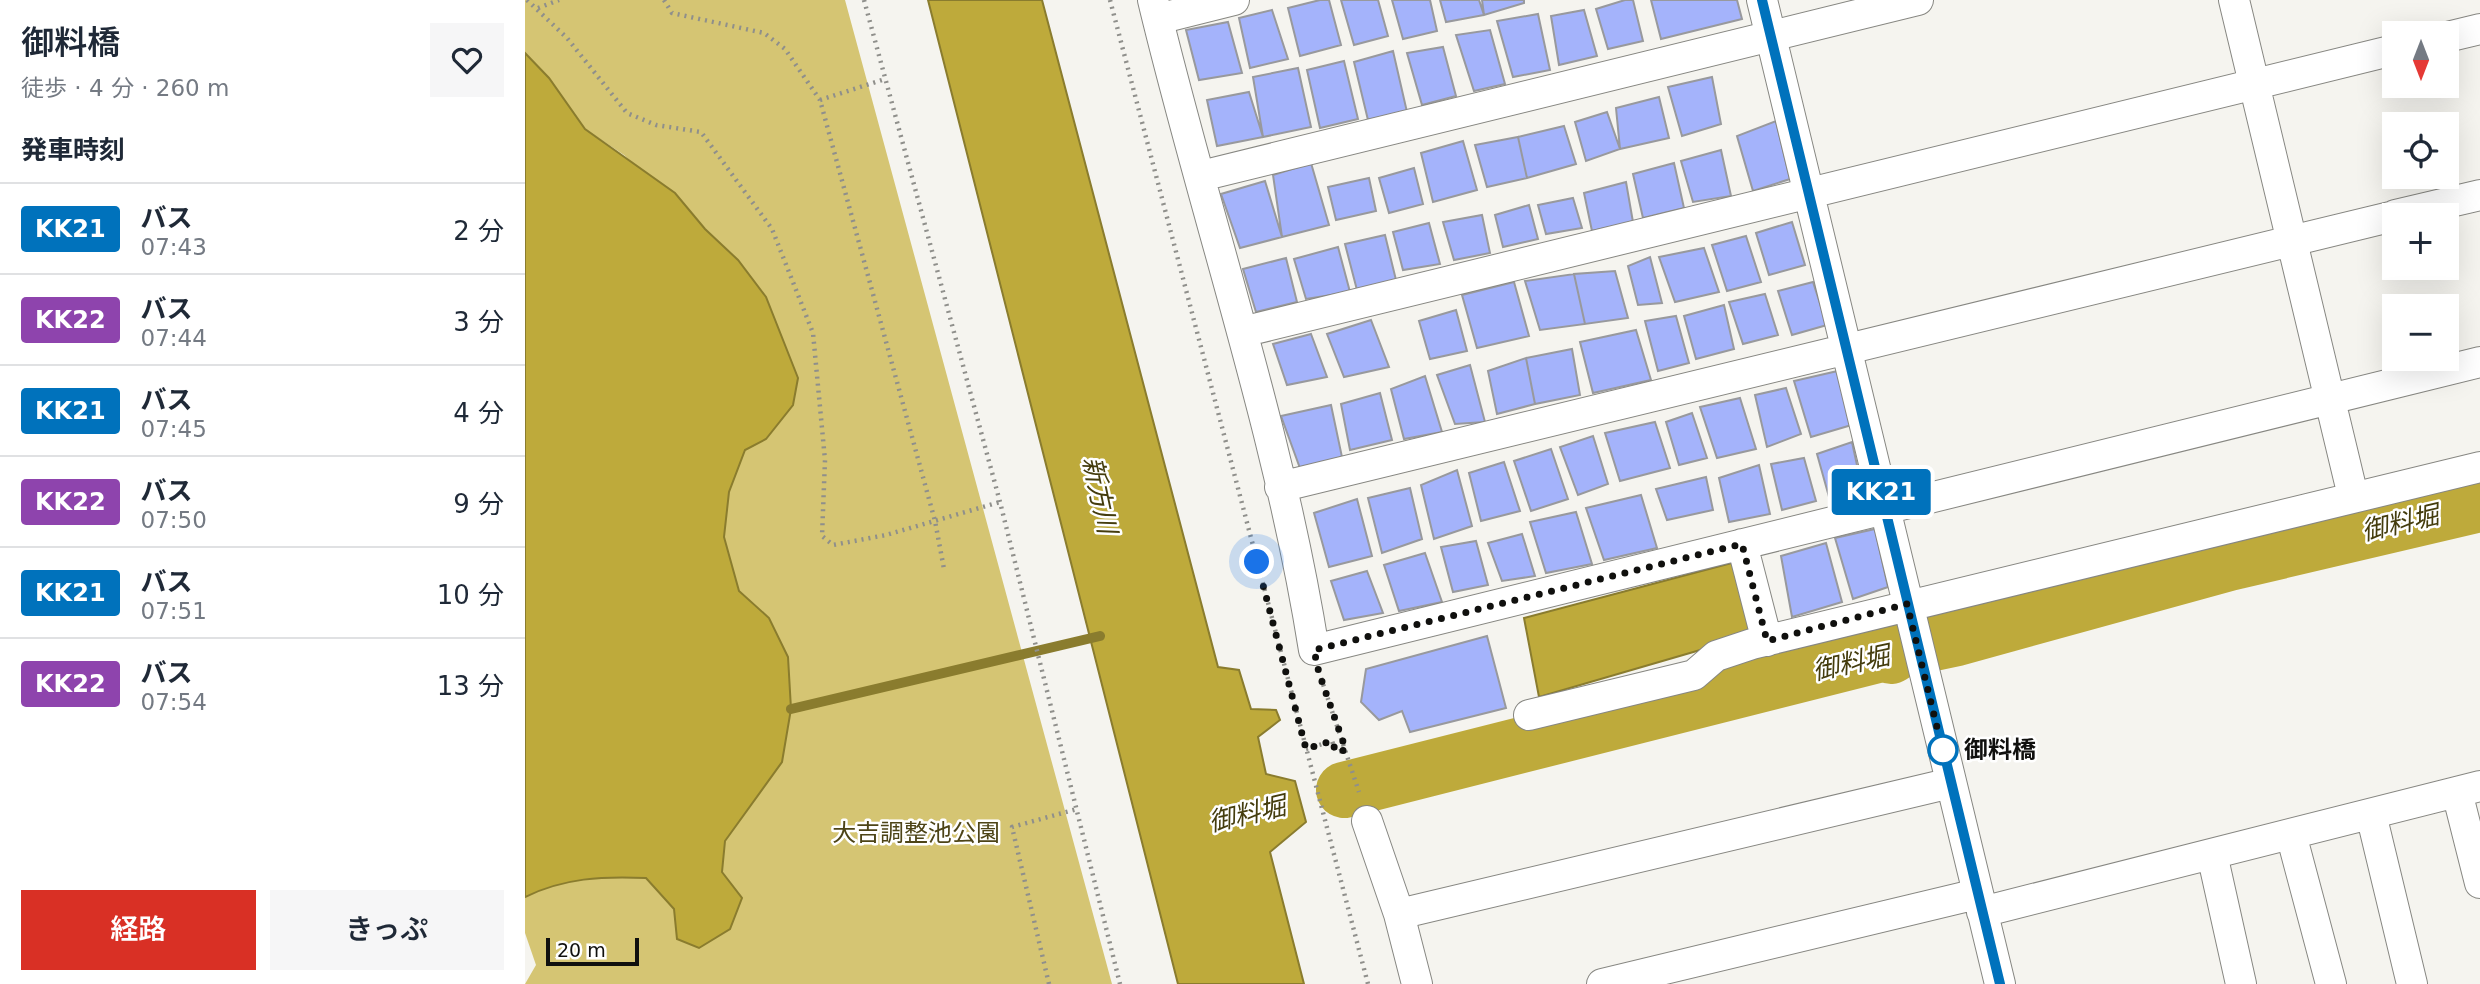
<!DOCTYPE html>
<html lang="ja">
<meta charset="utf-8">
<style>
body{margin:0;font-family:"DejaVu Sans","Noto Sans JP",sans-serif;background:#f6f6f7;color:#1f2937;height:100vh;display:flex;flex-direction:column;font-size:26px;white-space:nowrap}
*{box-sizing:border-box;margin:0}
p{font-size:23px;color:#747a83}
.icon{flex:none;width:38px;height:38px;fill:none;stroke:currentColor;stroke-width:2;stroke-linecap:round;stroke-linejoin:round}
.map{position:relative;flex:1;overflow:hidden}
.panel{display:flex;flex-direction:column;background:#fff;width:525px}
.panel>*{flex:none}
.badge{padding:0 14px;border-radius:5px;font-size:24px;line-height:46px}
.needle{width:46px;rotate:180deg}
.controls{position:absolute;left:1857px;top:21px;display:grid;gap:14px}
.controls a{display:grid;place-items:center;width:77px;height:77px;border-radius:0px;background:#fff;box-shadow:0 7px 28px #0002;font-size:35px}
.scale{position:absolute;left:21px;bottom:18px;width:93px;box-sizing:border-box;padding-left:7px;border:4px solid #10100e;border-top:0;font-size:19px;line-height:24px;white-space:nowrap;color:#10100e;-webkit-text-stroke:5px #fff;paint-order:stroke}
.you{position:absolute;width:35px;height:35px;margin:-18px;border:5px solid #fff;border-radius:50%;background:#1a73e8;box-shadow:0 0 0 10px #1a73e833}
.map>.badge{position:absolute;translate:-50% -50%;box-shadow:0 0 0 4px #fff}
h2{padding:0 21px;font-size:26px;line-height:63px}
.round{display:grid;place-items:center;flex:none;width:74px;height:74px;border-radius:0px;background:#f6f6f7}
.summary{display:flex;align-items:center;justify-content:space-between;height:119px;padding:0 21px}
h1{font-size:33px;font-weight:600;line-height:52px}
.button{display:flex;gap:14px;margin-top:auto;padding:14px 21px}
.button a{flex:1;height:80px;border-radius:0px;background:#d93025;color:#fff;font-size:28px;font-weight:600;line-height:80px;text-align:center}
.button a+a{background:#f6f6f7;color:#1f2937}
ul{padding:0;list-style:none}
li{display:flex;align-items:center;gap:21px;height:91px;padding:0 21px;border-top:2px solid #e0e1e3}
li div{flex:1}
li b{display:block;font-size:26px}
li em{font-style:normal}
li .badge{min-width:77px;font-weight:700;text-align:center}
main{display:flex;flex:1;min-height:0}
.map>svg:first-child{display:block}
.green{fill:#d5c573}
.water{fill:#beaa3b;stroke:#8a7c2e;stroke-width:2}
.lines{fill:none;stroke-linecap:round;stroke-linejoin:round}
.stream{stroke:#8a7c2e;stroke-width:10}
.river{stroke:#beaa3b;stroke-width:56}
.building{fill:#a4b3fb;stroke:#98999d;stroke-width:2}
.minor-casing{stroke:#878782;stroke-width:32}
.path{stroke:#8f8f8b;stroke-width:4.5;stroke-dasharray:2 5;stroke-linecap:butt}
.minor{stroke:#fff;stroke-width:30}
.line-casing{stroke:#fff;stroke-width:16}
.line{stroke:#0072bc;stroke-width:10}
.walk{stroke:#10100e;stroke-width:7;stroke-dasharray:0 12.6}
.stop-dot{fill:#fff;stroke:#0072bc;stroke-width:3.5}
.labels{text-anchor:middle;stroke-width:5;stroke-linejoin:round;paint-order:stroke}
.stop-label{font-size:24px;font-weight:bold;fill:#10100e;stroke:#fff;text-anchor:start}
.park-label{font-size:24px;fill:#4d4417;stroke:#fff}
.water-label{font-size:26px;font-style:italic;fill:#443c0d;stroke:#fff}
</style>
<main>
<section class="panel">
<div class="summary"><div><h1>御料橋</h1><p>徒歩 · 4 分 · 260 m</p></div><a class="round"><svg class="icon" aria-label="heart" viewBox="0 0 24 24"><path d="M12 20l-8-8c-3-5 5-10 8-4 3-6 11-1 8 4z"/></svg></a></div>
<h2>発車時刻</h2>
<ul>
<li><span class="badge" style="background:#0072bc;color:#fff">KK21</span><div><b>バス</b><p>07:43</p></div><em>2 分</em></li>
<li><span class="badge" style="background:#8e44ad;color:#fff">KK22</span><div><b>バス</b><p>07:44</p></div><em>3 分</em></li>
<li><span class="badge" style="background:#0072bc;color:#fff">KK21</span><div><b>バス</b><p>07:45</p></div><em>4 分</em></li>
<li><span class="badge" style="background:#8e44ad;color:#fff">KK22</span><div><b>バス</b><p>07:50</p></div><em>9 分</em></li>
<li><span class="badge" style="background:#0072bc;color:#fff">KK21</span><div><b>バス</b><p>07:51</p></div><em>10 分</em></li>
<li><span class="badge" style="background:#8e44ad;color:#fff">KK22</span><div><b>バス</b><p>07:54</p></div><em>13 分</em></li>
</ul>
<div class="button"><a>経路</a><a>きっぷ</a></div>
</section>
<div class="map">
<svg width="1955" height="984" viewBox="0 0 1955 984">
<rect width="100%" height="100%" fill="#f5f4ef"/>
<path class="green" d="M0 0H320L587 984H0L11 965 0 933V897C39 878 77 876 121 878L149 909 197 872 200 841 257 762 266 709 263 657 244 618 214 591 199 537 204 492 220 450 241 439 272 378 213 260 99 155 60 129 24 78 0 53Z"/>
<path class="water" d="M403 0H517L693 667 714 670 726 709 751 710 755 720 733 737 741 774 770 781 781 822 745 852 779 984H653Z
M0 53 24 78 60 129 150 193 180 229 213 260 241 297 273 378 268 405 241 439 220 450 204 492 199 537 214 591 244 618 263 657 266 709 257 762 200 841 197 872 217 898 205 929 174 948 152 939 149 909 121 878C77 876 39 878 0 897Z
M1218 560 1237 632 1014 697 999 618Z"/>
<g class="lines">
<path class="stream" d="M266 709 575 636"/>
<path class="river" d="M819 790 1360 653 1366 656 1375 650 1432 638 1704 563 1955 504"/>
</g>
<path class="building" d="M795 0H804L816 45 775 56 763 8Z
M816 0H853L863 36 829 45Z
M867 0H905L912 31 878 39Z
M915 0H954L959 15 921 22Z
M957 0H999V3L959 15Z
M1100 0H1108L1118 41 1083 49 1071 9Z
M1126 0H1212L1217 19 1136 39Z
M747 10 763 59 725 68 714 18Z
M1059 10 1072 56 1034 65 1026 16Z
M1013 14 1025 70 988 77 972 21Z
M703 22 717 73 674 80 661 30Z
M965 30 980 84 949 91 931 35Z
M918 47 931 96 897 105 882 53Z
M868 51 882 112 843 120 829 62Z
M819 61 833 119 795 128 782 70Z
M773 68 786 127 738 137 728 77Z
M1187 77 1196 124 1157 136 1143 87Z
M724 92 738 137 692 146 682 100Z
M1134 97 1144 138 1095 149 1091 108Z
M1082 112 1095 149 1061 161 1050 122Z
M1251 121 1265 179 1228 191 1212 136Z
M1039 126 1051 164 1002 178 993 137Z
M993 137 1002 178 962 187 950 145Z
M938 141 952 190 908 202 896 153Z
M1196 150 1206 196 1168 202 1156 161Z
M786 163 804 225 757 237 748 175Z
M1149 163 1159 208 1118 218 1108 174Z
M889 168 898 204 864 213 854 178Z
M844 178 851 211 811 220 803 187Z
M740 181 757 237 715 248 696 194Z
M1101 182 1108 222 1067 231 1059 193Z
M1048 198 1057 228 1021 234 1013 205Z
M1004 205 1013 239 978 247 970 215Z
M957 215 965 253 929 260 918 222Z
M1267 222 1280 265 1244 275 1231 233Z
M904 223 915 264 878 270 868 232Z
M860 235 871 280 832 290 820 244Z
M1221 236 1236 282 1202 291 1187 245Z
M813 247 825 292 781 299 769 259Z
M1179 248 1194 292 1150 302 1134 257Z
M1125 257 1137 303 1113 305 1103 266Z
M761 258 772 302 731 312 718 269Z
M1090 271 1103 318 1060 324 1049 274Z
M1049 274 1060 324 1015 330 1000 281Z
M989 282 1004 336 952 348 937 295Z
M1288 282 1302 325 1267 335 1253 291Z
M1240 294 1253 335 1218 344 1204 302Z
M1199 305 1209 349 1171 359 1159 316Z
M931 310 942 351 905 359 894 321Z
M1151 316 1164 363 1133 371 1120 321Z
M846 320 864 367 819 377 802 334Z
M1111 330 1126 380 1068 393 1055 342Z
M786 334 802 377 762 385 748 344Z
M1047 349 1055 395 1010 404 1001 358Z
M1001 358 1010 404 972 414 963 371Z
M945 365 960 422 930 424 912 375Z
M1317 370 1330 424 1286 437 1269 381Z
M900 376 917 432 879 439 866 389Z
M1261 388 1276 434 1242 447 1230 395Z
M855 393 867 440 825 450 816 404Z
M1215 398 1231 449 1192 458 1175 407Z
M806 405 817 457 776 471 756 416Z
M1167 413 1182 458 1154 465 1141 422Z
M1130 422 1145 468 1095 481 1080 433Z
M1068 436 1083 484 1053 495 1035 447Z
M1327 442 1338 493 1304 497 1292 454Z
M1026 449 1043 499 1006 511 989 461Z
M1279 458 1291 501 1257 510 1246 464Z
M979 462 995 511 956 521 944 473Z
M1234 465 1245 514 1204 522 1194 478Z
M932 470 947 526 909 539 896 485Z
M1181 477 1188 510 1142 520 1131 489Z
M885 488 897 539 857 553 843 498Z
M1116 495 1132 548 1079 560 1061 508Z
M832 499 847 556 804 567 789 513Z
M1051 512 1067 564 1021 573 1005 522Z
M1350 529 1363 587 1328 599 1310 538Z
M997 534 1010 576 977 581 963 543Z
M951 541 963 585 928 592 916 547Z
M1301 543 1317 602 1267 617 1256 556Z
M900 553 917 602 874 611 859 565Z
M842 571 858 613 819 620 806 581Z
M962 636 981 708 885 732 877 711 854 720 836 702 841 669Z"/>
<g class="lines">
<defs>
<path id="minor" d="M628 0C680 217 754 429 789 650L1955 362
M1237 0 1475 984
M1709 0 1828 496
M633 19 709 0
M1922 37 1955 29
M676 176 1393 0
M1870 215 1955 195
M717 332 1869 50
M755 487 1869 216
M1217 544 1242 641
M1004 715 1169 675 1191 656 1227 644 1955 467
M1932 792 1955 883
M1846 814 1887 984
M842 821 874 914 892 984
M1766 834 1806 984
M1687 854 1716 984
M1457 912 1955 786
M874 914 1426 783
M1077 984 1452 894"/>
</defs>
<use href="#minor" class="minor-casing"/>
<path class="path" d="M2 0 42 38 102 113 131 125 176 132 247 229 288 333 300 460 297 536 308 545 361 535 475 502
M139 0 147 13 239 33 260 49 295 100 410 521 419 569
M339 0 475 502 595 984
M585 0 843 984
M13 8 34 0
M295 100 360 79
M796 678 834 792
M781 749 807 741 811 752 821 750
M524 984 487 827 552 809"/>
<use href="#minor" class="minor"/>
</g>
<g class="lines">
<defs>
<path id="line" d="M1237 0 1475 984"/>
</defs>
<use href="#line" class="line-casing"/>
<use href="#line" class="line"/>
<path class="walk" d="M732 562 781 749 807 741 811 752 821 750 794 673 789 650 1217 544 1242 641 1382 604 1420 760 1418 750"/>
</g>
<circle class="stop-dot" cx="1418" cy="750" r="14"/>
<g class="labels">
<g class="stop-label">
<text x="1439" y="758">御料橋</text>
</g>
<g class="park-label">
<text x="391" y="841">大吉調整池公園</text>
</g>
<g class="water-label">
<text transform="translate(575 495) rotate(78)" y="9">新方川</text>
<text transform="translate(1875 523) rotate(-13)" y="9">御料堀</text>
<text transform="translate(1326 663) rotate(-12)" y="9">御料堀</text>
<text transform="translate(722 814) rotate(-13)" y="9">御料堀</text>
</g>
</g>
</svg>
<div class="controls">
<a><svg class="needle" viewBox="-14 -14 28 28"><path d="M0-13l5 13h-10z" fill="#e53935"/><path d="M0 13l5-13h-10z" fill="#747a83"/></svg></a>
<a><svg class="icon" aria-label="locate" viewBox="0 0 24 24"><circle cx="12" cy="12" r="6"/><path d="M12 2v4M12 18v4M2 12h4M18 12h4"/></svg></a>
<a>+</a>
<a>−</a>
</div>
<div class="scale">20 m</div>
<div class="you" style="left:732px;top:562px"></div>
<b class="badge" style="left:1356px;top:492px;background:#0072bc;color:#fff">KK21</b>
</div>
</main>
